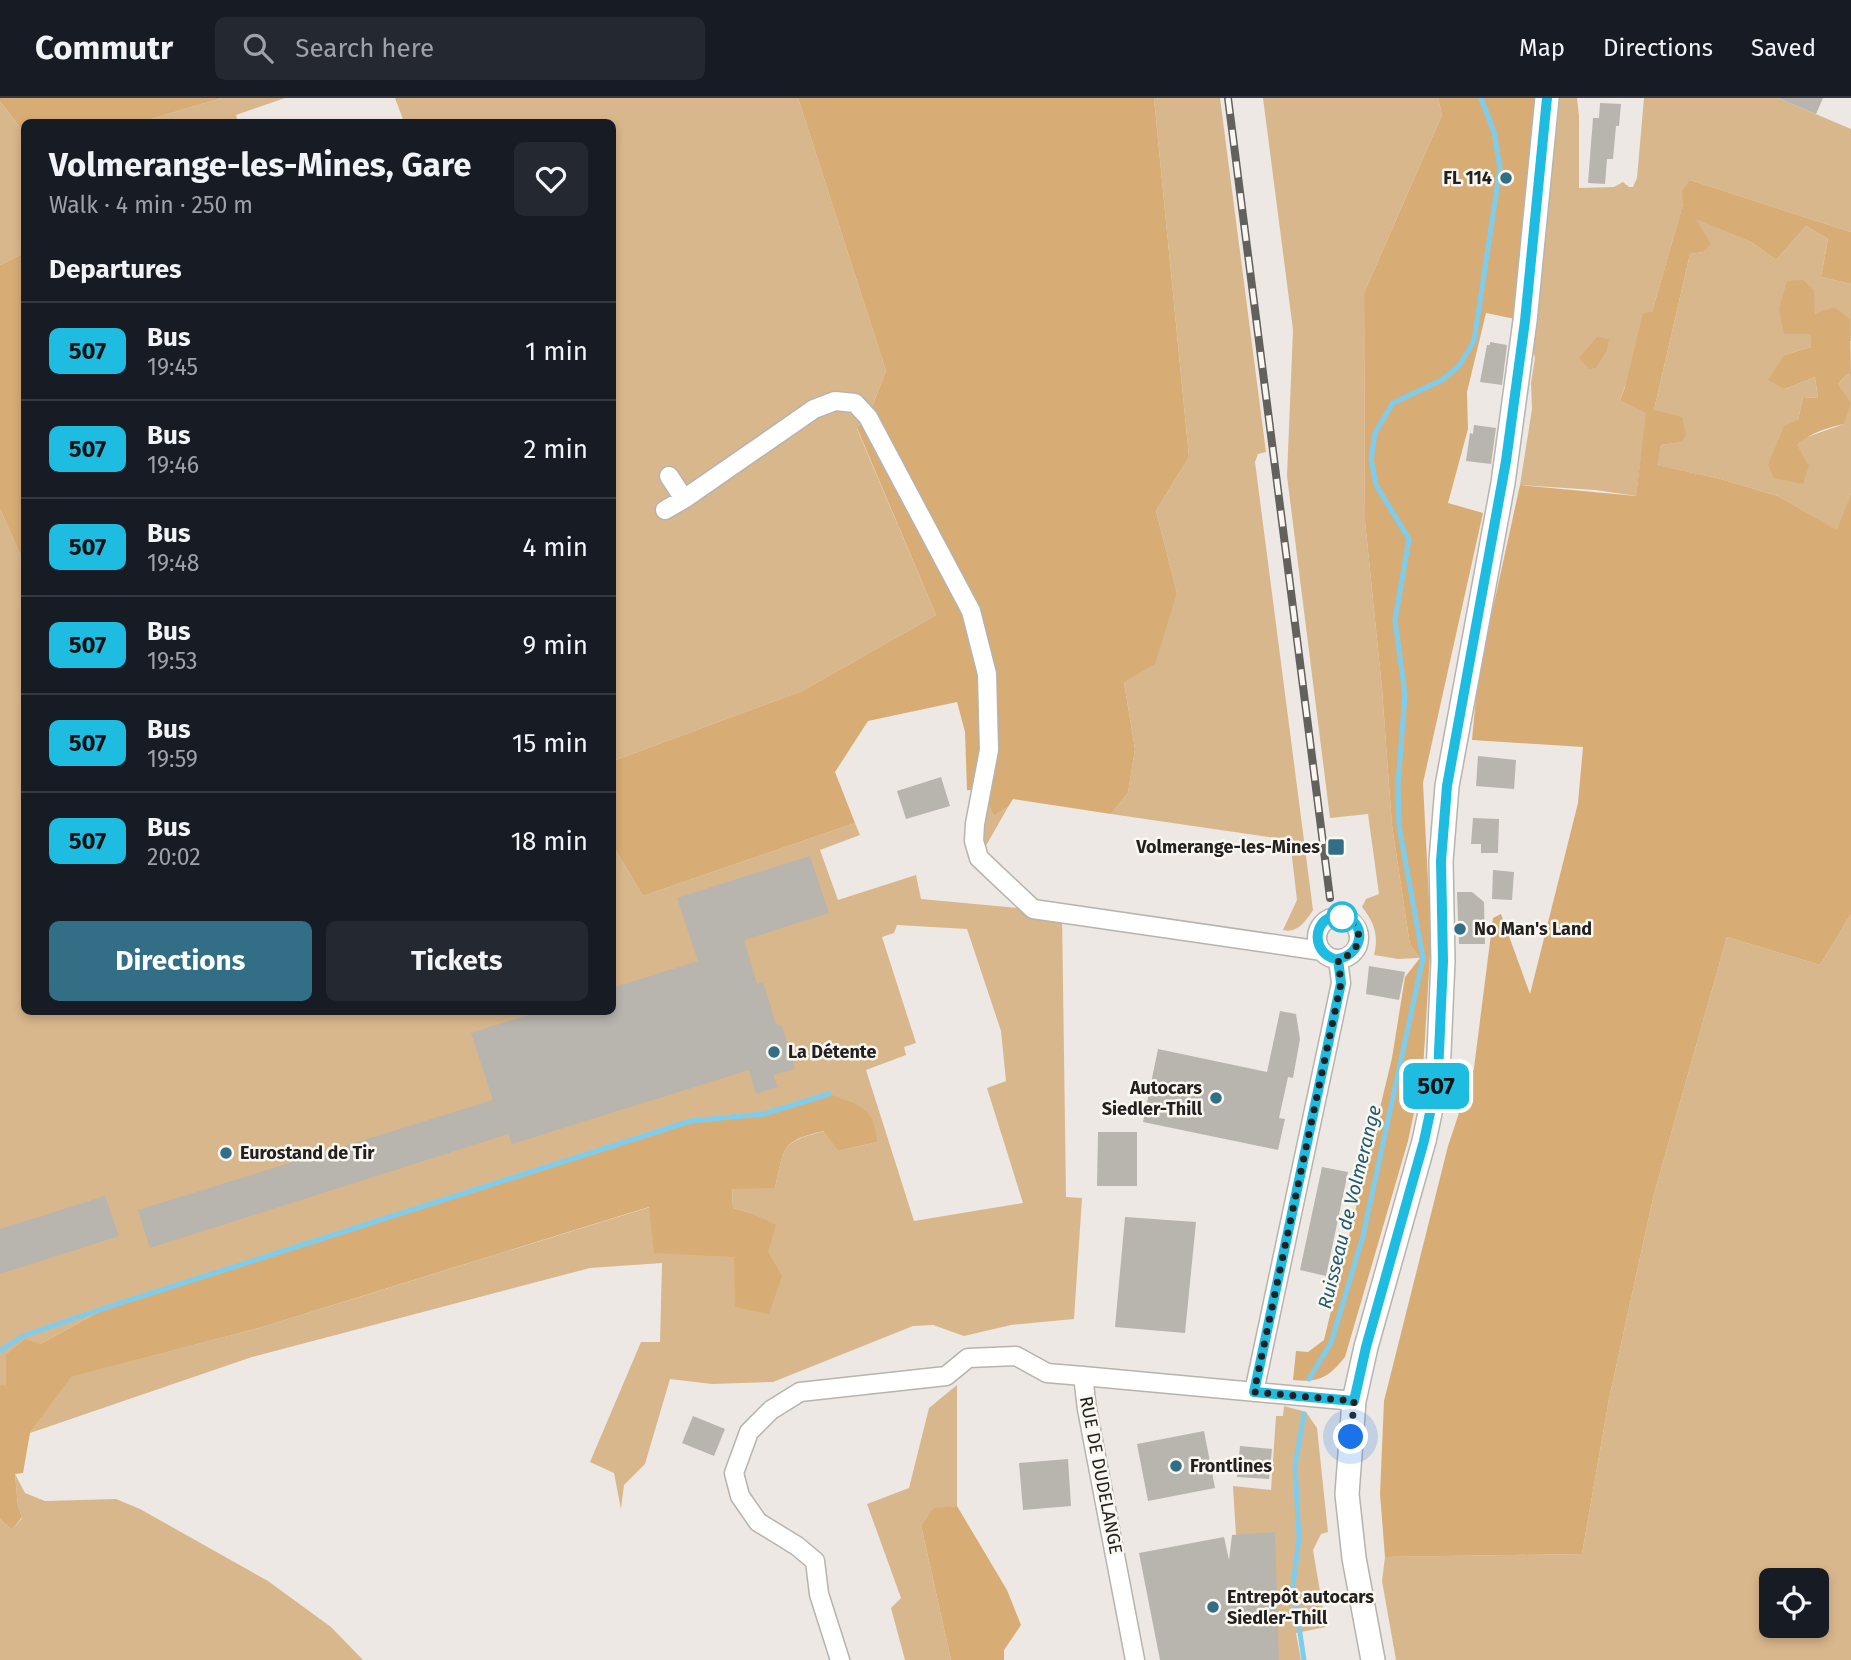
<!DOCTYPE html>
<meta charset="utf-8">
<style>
body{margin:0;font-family:"Fira Sans",sans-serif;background:#242831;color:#f1f3f6;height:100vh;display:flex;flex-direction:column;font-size:26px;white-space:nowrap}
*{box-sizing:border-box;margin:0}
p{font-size:23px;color:#9ea1a6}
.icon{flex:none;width:38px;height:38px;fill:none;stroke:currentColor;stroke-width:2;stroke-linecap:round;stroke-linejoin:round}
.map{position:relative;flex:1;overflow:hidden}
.side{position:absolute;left:21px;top:21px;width:595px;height:896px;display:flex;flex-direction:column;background:#171b24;border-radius:10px;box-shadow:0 4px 10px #0003}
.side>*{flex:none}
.badge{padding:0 14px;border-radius:10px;font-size:24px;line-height:46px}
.buttons{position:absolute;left:1759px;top:1470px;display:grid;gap:14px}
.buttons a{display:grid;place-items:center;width:70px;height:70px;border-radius:10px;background:#171b24;box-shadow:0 4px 10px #0003;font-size:35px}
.you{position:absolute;width:35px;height:35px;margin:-18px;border:5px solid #fff;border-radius:50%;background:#1a73e8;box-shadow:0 0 0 10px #1a73e833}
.map>.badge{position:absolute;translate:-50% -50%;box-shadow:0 0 0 4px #fff}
h2{padding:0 28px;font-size:26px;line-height:63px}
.round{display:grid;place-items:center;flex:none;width:74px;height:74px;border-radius:10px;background:#242831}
.summary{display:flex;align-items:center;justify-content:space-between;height:119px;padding:0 28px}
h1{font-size:33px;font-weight:700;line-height:52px}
.button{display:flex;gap:14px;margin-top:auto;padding:14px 28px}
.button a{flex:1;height:80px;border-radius:10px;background:#326e86;color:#fff;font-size:28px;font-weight:700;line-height:80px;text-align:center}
.button a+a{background:#242831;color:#f1f3f6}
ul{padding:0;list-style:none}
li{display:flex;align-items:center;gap:21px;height:98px;padding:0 28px;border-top:2px solid #363941}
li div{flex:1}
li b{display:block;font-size:26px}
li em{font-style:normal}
li .badge{min-width:77px;font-weight:700;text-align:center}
header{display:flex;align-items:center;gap:42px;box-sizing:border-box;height:98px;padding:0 35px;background:#171b24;border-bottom:2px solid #363941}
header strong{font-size:33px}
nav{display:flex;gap:38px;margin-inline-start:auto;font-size:24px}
.search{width:490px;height:63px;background:#242831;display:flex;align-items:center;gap:18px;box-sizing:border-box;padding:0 24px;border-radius:10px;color:#9ea1a6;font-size:26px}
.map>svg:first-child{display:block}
.green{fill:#d9b78c;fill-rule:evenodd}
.forest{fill:#d8ad75}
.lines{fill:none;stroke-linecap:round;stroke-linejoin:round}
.stream{stroke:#7fcded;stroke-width:5}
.building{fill:#b8b4ae}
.minor-casing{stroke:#b7b3ad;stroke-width:21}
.major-casing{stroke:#b7b3ad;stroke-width:26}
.minor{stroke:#fff;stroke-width:18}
.major{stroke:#fff;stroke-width:23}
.rail-casing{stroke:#63615e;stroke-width:8}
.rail{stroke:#faf6f0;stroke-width:5;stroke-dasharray:16;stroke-linecap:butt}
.line-casing{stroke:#fff;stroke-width:16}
.line{stroke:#1fbce1;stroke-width:10}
.walk{stroke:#22211f;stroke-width:7;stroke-dasharray:0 12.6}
.poi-dot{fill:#326e86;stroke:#faf6f0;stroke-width:2.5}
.stop-dot{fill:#fff;stroke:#1fbce1;stroke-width:3.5}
.labels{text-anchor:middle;stroke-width:5;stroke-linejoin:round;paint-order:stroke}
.poi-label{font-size:18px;font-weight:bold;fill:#22211f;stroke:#faf6f0;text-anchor:start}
.street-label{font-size:18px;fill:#22211f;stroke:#faf6f0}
.water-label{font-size:19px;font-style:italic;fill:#1d5b71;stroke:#faf6f0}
</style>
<header>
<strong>Commutr</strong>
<div class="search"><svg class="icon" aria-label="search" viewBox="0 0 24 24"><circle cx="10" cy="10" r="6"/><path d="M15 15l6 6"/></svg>Search here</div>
<nav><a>Map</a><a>Directions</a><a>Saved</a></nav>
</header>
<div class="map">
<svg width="1851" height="1562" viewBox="0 0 1851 1562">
<rect width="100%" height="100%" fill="#ede8e3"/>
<path class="green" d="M222 0H285L236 17 238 24H141Z
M395 0H798L886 273 868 319 857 331 936 517 802 593 613 663 612 24H404Z
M1154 0H1220L1266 354 1258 356 1255 364 1313 812C1306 823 1297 836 1283 832L1297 802 1290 742 1111 716 1128 695 1135 651 1124 584 1177 495 1156 413 1189 359Z
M1263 0H1438L1442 17 1364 195 1365 423 1382 591 1392 728 1410 847 1420 860 1398 861 1374 857C1379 837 1374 824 1362 809L1366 801 1379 796 1368 716 1330 720 1287 378 1293 232Z
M1547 0H1577L1579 18V90L1614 89 1623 84 1629 89H1633L1637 80 1644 0H1778L1851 31V134L1690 82 1652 214 1620 302 1647 314 1636 398 1595 392 1520 387 1532 311 1531 285 1535 260 1525 223Z
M0 3 24 35V155L0 167Z
M1695 120 1753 145 1776 162 1806 128 1828 141 1821 179 1851 186V243L1811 236V249L1784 257 1785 291 1815 279 1818 300 1803 299 1798 322 1797 347 1804 340 1844 326 1838 286 1847 276 1851 277V395L1838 433 1778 398 1717 380 1656 367 1661 347 1681 344 1654 312 1690 156 1703 154Z
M0 411 24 465V914H612L613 748 643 798 855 725 860 737 820 752 838 802 916 777 921 801 1062 814 1066 1099 1082 1100 1074 1221 1011 1227 964 1238 933 1227 913 1228 773 1284 712 1286 670 1281 645 1366 624 1387 621 1411 614 1375 590 1364 641 1244H660L662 1165 590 1170 252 1259 30 1335 70 1279 259 1230 650 1109 768 1154 751 1115 733 1110 732 1090H775C785 1048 780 1044 825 1033L838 1053 877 1044 829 996 764 1016 691 1023 108 1209 40 1246 6 1289 0 1286ZM897 827 967 831 1001 933 1006 983 987 990 1023 1105 914 1123 866 972 906 957 904 949 916 945 882 839 894 835Z
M982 693 994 718 1008 709 979 760Z
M1851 816V1562H1396L1382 1483 1385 1459 1582 1456 1609 1301 1654 1096 1727 839 1820 867ZM1771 1482H1816V1528H1771Z
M957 1287V1408L934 1411 921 1427 951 1562H905L891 1510 901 1500 867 1406 909 1390 929 1310Z
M1284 1308 1306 1314 1317 1330 1328 1434 1321 1436 1313 1452 1326 1529 1296 1535 1301 1562H1279L1236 1437 1233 1388 1271 1392 1276 1318H1283Z
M15 1376 25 1395 45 1403 116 1401 140 1411 268 1483 331 1529 363 1562H0V1421L12 1432 22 1420 18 1408Z"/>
<path class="forest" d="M0 0H222L141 24H24V35L0 3Z
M798 0H1154L1189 359 1156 413 1177 495 1155 566 1124 584 1135 651 1128 695 1111 716 1013 701 1008 709 994 718 982 693 967 692 965 634 957 604 868 623 835 674 855 725 643 798 613 748V663L802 593 936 517 857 330 868 319 886 273Z
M1438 0H1547L1525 223 1486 215 1467 294 1468 331 1448 405 1483 415 1423 685 1431 841 1423 972 1408 1043 1345 1259C1329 1279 1319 1285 1293 1282L1296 1253 1308 1254 1324 1242 1392 960 1405 879 1420 860 1410 847 1392 728 1382 591 1365 423 1364 195 1442 17Z
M1690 82 1851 134V186L1821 179 1828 141 1806 128 1776 162 1753 145 1696 121 1711 146 1703 154 1690 156 1654 312 1682 319 1686 336 1682 344 1661 347 1657 367 1717 380 1778 398 1837 432 1851 395V816L1820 867 1727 839 1654 1096 1609 1301 1582 1456 1385 1459 1380 1396 1384 1303 1448 1048 1474 970 1493 820 1501 816 1530 896 1578 705 1583 649 1472 642 1478 578 1520 387 1636 398 1646 315 1620 302 1625 289 1643 215 1652 214 1683 106 1682 93Z
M24 155V465L0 411V167Z
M1803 182 1814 192 1815 216 1834 209 1850 221 1851 277 1847 276 1838 286 1851 305 1844 326C1827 330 1809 335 1797 347L1809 368 1803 386 1774 380 1768 367 1784 328 1798 322 1803 299 1818 300 1815 279 1785 291 1768 282 1784 257 1811 249V236H1784L1779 211 1787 183Z
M1597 239 1609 241 1607 252 1596 270 1589 271 1579 260Z
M829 996C860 1008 874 1007 877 1044L838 1053 824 1033C780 1043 785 1049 775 1090L732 1091 733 1110 751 1115 776 1127 768 1154 782 1178 769 1216 735 1209 734 1159 654 1155 649 1109 259 1230 71 1279 30 1335 23 1375 15 1376 18 1408 22 1419 12 1432 0 1421V1286L6 1288V1257L25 1241 40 1246 108 1209 691 1023 764 1016Z
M957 1408 1007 1492 1021 1527 1004 1552V1562H951L921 1427 934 1410Z"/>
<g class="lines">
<path class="stream" d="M0 1253 23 1238 108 1209 691 1023 764 1016 829 996
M1309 1281 1331 1245 1363 1138 1423 860 1399 728 1398 686 1405 597 1395 522 1409 441 1376 387 1371 361 1375 335 1393 305 1442 282 1459 268 1474 243 1500 70 1494 34 1481 0
M1304 1562 1293 1488 1299 1440 1295 1368 1304 1316"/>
</g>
<path class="building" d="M1778 0H1823L1816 16Z
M1600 5 1621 6 1619 28H1616L1613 61H1607L1605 86 1588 85 1593 20H1599Z
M1490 244 1507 247 1502 287 1480 284 1487 247H1490Z
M1474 327 1496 330 1491 366 1466 363 1470 335 1473 336Z
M1478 658 1516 662 1514 691 1476 688Z
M941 679 950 708 906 721 897 693Z
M1473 720 1499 721 1498 755H1481V746H1471Z
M810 758 829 815 744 842 757 886 763 884 776 926 782 928 795 971 773 977 778 989 756 996 749 972 512 1046 508 1036 150 1150 138 1112 493 1002 471 935 538 914H612V890L698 863 677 800Z
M1493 772 1514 774 1512 802 1492 801Z
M1457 794H1472L1484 804 1485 846H1459Z
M1369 868 1405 874 1399 902 1366 896Z
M1280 913 1296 916 1300 941 1293 980 1288 979 1279 1020 1285 1021 1278 1052 1143 1024 1158 951 1267 974Z
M1098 1034H1137V1088H1097Z
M1322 1069 1348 1074 1326 1178 1300 1172Z
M105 1098 119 1138 0 1176V1131Z
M1125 1119 1196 1124 1185 1235 1115 1229Z
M693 1318 725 1331 714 1358 682 1345Z
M1204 1333 1215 1390 1148 1403 1137 1346Z
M1240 1348 1272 1351 1269 1381 1237 1379Z
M1068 1361 1071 1408 1023 1412 1019 1365Z
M1275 1434 1279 1562H1160L1139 1455 1224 1439 1229 1462 1232 1437Z"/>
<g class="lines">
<defs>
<path id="minor" d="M669 378 684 401 814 311 835 303 855 305 868 319 971 513 987 576 989 652 975 726 974 743 979 760 1033 811 1322 853
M665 412 684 401
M1317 840a21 21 0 1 1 42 0a21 21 0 1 1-42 0Z
M1254 1294 1341 885 1338 861
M840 1562 819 1496 815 1463 797 1448 758 1424 740 1398 734 1375 749 1334 771 1312 800 1294 946 1278 968 1260 1016 1258 1047 1275 1083 1278
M1135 1562 1087 1311 1083 1278 1354 1303"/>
<path id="major" d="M1373 1562 1354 1460 1347 1396 1354 1303 1366 1249 1424 1043 1438 977 1443 863 1441 763 1447 688 1503 385 1525 223 1547 0"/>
</defs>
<use href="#minor" class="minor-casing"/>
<use href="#major" class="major-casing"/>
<use href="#minor" class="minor"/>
<use href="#major" class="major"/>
<defs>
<path id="rail" d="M1228 0 1330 800"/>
</defs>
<use href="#rail" class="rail-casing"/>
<use href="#rail" class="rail"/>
</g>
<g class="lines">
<defs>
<path id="line" d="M1332 860C1307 849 1317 812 1344 819 1369 826 1361 857 1338 861L1341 885 1254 1294 1354 1303 1366 1249 1424 1043 1438 977 1443 863 1441 763 1447 688 1506 363 1525 223 1547 0"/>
</defs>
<use href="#line" class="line-casing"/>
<use href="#line" class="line"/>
<path class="walk" d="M1342 819C1367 826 1362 857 1338 861L1341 885 1254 1294 1354 1303 1351 1339"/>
</g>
<g class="poi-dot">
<circle cx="1506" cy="80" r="7"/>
<rect x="1327" y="740" width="18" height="18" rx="3.5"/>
<circle cx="1460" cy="831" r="7"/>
<circle cx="774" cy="954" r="7"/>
<circle cx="1216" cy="1000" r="7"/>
<circle cx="226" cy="1055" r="7"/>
<circle cx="1176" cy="1368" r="7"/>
<circle cx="1213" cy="1509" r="7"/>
</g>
<circle class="stop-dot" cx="1342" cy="819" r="14"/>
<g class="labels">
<g class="poi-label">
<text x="1492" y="86" text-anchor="end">FL 114</text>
<text x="1320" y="755" text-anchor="end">Volmerange-les-Mines</text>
<text x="1474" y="837">No Man's Land</text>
<text x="788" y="960">La Détente</text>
<text x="1202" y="996" text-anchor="end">Autocars<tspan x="1202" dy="21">Siedler-Thill</tspan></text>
<text x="240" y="1061">Eurostand de Tir</text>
<text x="1190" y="1374">Frontlines</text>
<text x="1227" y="1505">Entrepôt autocars<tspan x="1227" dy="21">Siedler-Thill</tspan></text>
</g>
<g class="street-label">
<text transform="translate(1101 1377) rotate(79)" y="6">RUE DE DUDELANGE</text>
</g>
<g class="water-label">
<text transform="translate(1349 1109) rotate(-76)" y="7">Ruisseau de Volmerange</text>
</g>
</g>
</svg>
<div class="buttons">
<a><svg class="icon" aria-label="locate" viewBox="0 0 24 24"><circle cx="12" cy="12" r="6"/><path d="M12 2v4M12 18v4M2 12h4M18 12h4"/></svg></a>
</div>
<div class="you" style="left:1351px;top:1339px"></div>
<b class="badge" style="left:1436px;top:988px;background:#1fbce1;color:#111">507</b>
<section class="side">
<div class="summary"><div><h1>Volmerange-les-Mines, Gare</h1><p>Walk · 4 min · 250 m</p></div><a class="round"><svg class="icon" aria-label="heart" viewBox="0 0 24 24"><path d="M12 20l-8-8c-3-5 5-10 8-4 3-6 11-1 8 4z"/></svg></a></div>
<h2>Departures</h2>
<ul>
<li><span class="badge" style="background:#1fbce1;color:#111">507</span><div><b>Bus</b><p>19:45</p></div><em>1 min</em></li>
<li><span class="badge" style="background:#1fbce1;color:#111">507</span><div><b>Bus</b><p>19:46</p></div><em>2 min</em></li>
<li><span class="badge" style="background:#1fbce1;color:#111">507</span><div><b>Bus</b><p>19:48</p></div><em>4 min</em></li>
<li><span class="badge" style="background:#1fbce1;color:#111">507</span><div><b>Bus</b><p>19:53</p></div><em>9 min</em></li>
<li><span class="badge" style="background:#1fbce1;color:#111">507</span><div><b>Bus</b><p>19:59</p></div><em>15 min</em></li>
<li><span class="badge" style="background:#1fbce1;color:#111">507</span><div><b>Bus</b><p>20:02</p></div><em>18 min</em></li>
</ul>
<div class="button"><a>Directions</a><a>Tickets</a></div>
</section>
</div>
